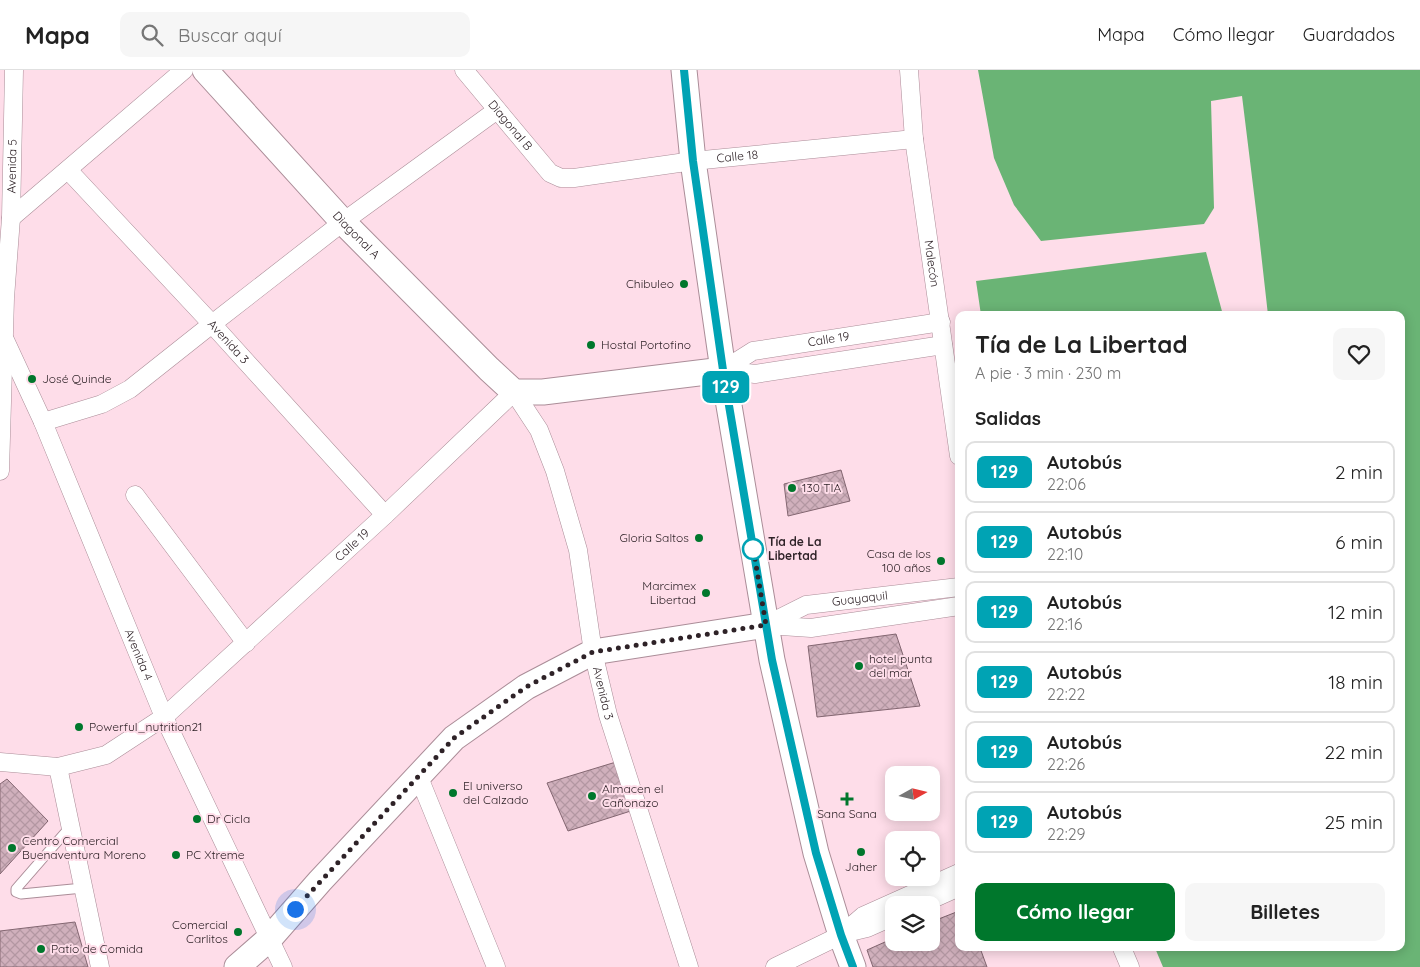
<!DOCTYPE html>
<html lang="es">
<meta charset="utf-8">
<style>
body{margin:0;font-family:Quicksand,sans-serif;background:#f6f6f6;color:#222;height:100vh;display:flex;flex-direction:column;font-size:19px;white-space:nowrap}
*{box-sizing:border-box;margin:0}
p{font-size:16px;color:#767676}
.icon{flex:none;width:28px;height:28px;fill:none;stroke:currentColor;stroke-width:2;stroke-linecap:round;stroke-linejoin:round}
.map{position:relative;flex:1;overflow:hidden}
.sheet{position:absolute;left:955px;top:241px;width:450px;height:640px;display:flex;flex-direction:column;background:#fff;border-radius:10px;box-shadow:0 2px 12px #0003}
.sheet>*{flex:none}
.badge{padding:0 10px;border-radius:8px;font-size:18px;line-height:32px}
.needle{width:32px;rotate:82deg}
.controls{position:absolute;left:885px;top:696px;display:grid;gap:10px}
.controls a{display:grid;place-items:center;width:55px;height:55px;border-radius:10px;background:#fff;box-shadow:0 2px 12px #0003;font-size:25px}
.you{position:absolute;width:25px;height:25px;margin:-12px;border:4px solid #fff;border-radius:50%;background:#1a73e8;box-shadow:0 0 0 8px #1a73e833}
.map>.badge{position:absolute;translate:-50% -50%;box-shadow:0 0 0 2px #fff}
h2{padding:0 20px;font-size:19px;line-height:45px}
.round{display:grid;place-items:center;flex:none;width:52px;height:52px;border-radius:10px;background:#f6f6f6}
.overview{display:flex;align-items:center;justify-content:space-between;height:85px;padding:0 20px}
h1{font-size:24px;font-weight:700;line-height:38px}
.action{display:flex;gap:10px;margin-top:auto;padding:10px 20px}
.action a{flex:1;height:58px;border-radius:10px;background:#00772c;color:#fff;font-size:20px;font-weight:700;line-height:58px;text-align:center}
.action a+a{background:#f6f6f6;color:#222}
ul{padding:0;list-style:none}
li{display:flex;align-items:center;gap:15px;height:62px;margin:0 10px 8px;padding:0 10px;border:2px solid #e0e0e0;border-radius:10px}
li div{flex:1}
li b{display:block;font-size:19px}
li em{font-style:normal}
li .badge{min-width:55px;font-weight:700;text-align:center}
header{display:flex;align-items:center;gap:30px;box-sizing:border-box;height:70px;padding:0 25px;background:#fff;border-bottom:1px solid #e0e0e0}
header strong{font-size:24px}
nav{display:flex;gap:28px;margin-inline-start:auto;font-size:18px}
.search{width:350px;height:45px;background:#f6f6f6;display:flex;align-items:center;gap:12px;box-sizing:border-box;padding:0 18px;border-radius:10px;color:#767676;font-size:19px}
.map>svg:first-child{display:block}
.water{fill:#6ab475}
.building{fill:url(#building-cross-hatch);stroke:#836671}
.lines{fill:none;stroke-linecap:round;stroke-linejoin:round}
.lane-casing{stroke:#ab8d98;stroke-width:11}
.street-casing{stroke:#ab8d98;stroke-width:19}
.secondary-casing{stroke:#ab8d98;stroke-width:27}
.lane{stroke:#fff;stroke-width:9}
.street{stroke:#fff;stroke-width:18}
.secondary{stroke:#fff;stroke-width:25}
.line-casing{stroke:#fff;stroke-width:11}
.line{stroke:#00a3b4;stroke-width:8}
.walk{stroke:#2e2227;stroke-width:5;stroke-dasharray:0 9}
.poi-dot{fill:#00772c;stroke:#fedde9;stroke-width:2}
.stop-dot{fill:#fff;stroke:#00a3b4;stroke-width:2.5}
.labels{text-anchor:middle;stroke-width:4;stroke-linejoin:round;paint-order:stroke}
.street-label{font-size:12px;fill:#2e2227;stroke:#fedde9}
.poi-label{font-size:12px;fill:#2e2227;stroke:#fedde9;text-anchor:start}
.stop-label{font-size:12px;font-weight:bold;fill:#2e2227;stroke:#fedde9;text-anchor:start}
</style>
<header>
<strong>Mapa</strong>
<div class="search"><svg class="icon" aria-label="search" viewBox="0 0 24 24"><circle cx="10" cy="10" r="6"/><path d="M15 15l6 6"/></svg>Buscar aquí</div>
<nav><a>Mapa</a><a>Cómo llegar</a><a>Guardados</a></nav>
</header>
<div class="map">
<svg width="1420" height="897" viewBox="0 0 1420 897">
<defs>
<pattern id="building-cross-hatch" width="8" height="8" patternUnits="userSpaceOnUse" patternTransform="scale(1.25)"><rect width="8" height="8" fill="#d0b0bc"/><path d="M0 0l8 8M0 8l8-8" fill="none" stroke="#b397a2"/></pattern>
</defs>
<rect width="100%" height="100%" fill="#fedde9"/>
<path class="water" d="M978 0H1420V897H1163L1155 878H1401V245H1268L1258 156 1242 26 1211 31 1214 138 1204 154 1041 171 1014 135 994 88Z
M1206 182 1223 245H981L976 211Z"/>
<path class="building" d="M841 400 850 431 788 446 784 414Z
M896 564 920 636 817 647 808 576Z
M616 692 637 739 568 761 547 713Z
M7 709 48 751 0 804V714Z
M959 841V878H980L987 897H873L867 880 894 868V872H931V852Z
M75 852 88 897H0V861Z"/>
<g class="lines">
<defs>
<path id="lane" d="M70 757 16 819V822L21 824 83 818"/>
<g id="street">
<path id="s1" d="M464 0 550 103 561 108H574L693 91 914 69"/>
<path id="s2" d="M909 0 914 69 959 386"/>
<path id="s3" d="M68 100 212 254 385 445"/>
<path d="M11 148 184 0"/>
<path id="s4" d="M5 270 43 352 164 647 283 897"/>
<path id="s5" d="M723 300 753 281 941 252"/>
<path d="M723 300 755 304 943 275"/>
<path d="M43 352 102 334 130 319 212 254 343 152 497 40"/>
<path id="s6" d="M0 401 5 228 11 148 14 0"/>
<path d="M135 425 246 573"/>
<path id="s7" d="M766 555 806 535 959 517"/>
<path d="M766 555 811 558 959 536"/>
<path id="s8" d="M0 692 58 697 106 685 164 647 385 445 514 322 539 360 555 401 578 480 593 582 608 645 689 897"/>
<path d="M58 697 100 897"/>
<path d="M418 705 496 897"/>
<path d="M919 835 959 817"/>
<path d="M846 863 867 858 894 846"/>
<path d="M1122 878 1130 897"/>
<path d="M775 897 841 865 863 846 959 803"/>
</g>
<g id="secondary">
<path id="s9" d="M205 0 343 152 489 299 514 322H543L723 300"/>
<path d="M684 0 693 91 723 300 772 590 816 783 841 865 853 897"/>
<path d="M237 897 270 868 320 811 454 668 526 617 593 582 766 555"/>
</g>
</defs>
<use href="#lane" class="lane-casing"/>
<use href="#street" class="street-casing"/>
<use href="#secondary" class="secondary-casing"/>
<use href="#lane" class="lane"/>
<use href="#street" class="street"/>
<use href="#secondary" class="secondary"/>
</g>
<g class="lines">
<defs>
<path id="line" d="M684 0 693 91 723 300 772 590 816 783 841 865 853 897"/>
</defs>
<use href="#line" class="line-casing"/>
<use href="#line" class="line"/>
<path class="walk" d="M295 839 333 798 454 668 526 617 593 582 766 555 753 477V479"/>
</g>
<g class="poi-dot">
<circle cx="684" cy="214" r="5"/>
<circle cx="591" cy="275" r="5"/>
<circle cx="32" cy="309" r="5"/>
<circle cx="792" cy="418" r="5"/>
<circle cx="699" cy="468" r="5"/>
<circle cx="941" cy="491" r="5"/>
<circle cx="706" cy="523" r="5"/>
<circle cx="859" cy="596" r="5"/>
<circle cx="79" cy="657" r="5"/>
<circle cx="453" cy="723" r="5"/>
<circle cx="592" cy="726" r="5"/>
<path d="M844.5 721.5h5v5h5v5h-5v5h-5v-5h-5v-5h5z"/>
<circle cx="197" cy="749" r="5"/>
<circle cx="12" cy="778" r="5"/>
<circle cx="861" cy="782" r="5"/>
<circle cx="176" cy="785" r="5"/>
<circle cx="238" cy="862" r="5"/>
<circle cx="41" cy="879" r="5"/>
</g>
<circle class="stop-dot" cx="753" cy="479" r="10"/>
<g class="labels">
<g class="street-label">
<text dy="4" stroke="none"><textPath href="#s1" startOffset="72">Diagonal B</textPath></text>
<text dy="4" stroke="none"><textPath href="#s1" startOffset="324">Calle 18</textPath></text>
<text dy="4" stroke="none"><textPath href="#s6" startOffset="305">Avenida 5</textPath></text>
<text dy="4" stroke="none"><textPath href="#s9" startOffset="224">Diagonal A</textPath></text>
<text dy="4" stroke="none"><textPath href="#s2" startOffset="195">Malecón</textPath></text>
<text dy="4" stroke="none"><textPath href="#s5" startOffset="112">Calle 19</textPath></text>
<text dy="4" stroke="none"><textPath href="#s3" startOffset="235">Avenida 3</textPath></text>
<text dy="4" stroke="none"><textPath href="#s8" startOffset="432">Calle 19</textPath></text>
<text dy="4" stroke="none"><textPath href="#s7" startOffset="99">Guayaquil</textPath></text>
<text dy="4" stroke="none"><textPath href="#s4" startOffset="342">Avenida 4</textPath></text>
<text dy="4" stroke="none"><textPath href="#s8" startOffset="972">Avenida 3</textPath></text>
</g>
<g class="poi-label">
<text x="674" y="218" text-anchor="end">Chibuleo</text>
<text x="601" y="279">Hostal Portofino</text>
<text x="42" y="313">José Quinde</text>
<text x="802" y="422">130 TIA</text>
<text x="689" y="472" text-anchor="end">Gloria Saltos</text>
<text x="931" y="488" text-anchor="end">Casa de los<tspan x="931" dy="14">100 años</tspan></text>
<text x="696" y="520" text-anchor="end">Marcimex<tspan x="696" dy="14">Libertad</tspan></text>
<text x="869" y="593">hotel punta<tspan x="869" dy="14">del mar</tspan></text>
<text x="89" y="661">Powerful_nutrition21</text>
<text x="463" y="720">El universo<tspan x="463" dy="14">del Calzado</tspan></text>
<text x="602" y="723">Almacen el<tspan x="602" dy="14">Cañonazo</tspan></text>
<text x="847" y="748" text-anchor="middle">Sana Sana</text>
<text x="207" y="753">Dr Cicla</text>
<text x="22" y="775">Centro Comercial<tspan x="22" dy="14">Buenaventura Moreno</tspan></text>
<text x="186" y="789">PC Xtreme</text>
<text x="861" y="801" text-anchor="middle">Jaher</text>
<text x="228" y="859" text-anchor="end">Comercial<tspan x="228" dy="14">Carlitos</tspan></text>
<text x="51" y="883">Patio de Comida</text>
</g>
<g class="stop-label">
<text x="768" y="476">Tía de La<tspan x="768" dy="14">Libertad</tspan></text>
</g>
</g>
</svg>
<div class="controls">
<a><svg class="needle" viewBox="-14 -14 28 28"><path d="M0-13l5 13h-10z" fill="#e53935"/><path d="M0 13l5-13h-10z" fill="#767676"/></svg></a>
<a><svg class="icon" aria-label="locate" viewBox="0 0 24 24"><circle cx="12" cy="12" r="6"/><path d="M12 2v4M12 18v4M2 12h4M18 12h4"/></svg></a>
<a><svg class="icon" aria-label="layers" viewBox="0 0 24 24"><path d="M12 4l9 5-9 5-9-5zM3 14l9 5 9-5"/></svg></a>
</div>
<div class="you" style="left:295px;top:839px"></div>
<b class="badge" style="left:726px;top:317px;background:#00a3b4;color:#fff">129</b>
<section class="sheet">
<div class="overview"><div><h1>Tía de La Libertad</h1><p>A pie · 3 min · 230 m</p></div><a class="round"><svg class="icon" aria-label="heart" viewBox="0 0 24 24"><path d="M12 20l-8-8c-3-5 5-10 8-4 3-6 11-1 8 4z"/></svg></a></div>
<h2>Salidas</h2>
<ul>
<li><span class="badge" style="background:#00a3b4;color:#fff">129</span><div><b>Autobús</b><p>22:06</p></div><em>2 min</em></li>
<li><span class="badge" style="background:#00a3b4;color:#fff">129</span><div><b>Autobús</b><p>22:10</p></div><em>6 min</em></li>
<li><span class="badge" style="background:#00a3b4;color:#fff">129</span><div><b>Autobús</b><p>22:16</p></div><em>12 min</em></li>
<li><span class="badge" style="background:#00a3b4;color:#fff">129</span><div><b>Autobús</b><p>22:22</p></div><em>18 min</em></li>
<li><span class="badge" style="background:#00a3b4;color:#fff">129</span><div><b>Autobús</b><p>22:26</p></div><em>22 min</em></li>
<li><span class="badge" style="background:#00a3b4;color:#fff">129</span><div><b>Autobús</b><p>22:29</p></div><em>25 min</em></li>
</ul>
<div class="action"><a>Cómo llegar</a><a>Billetes</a></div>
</section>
</div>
